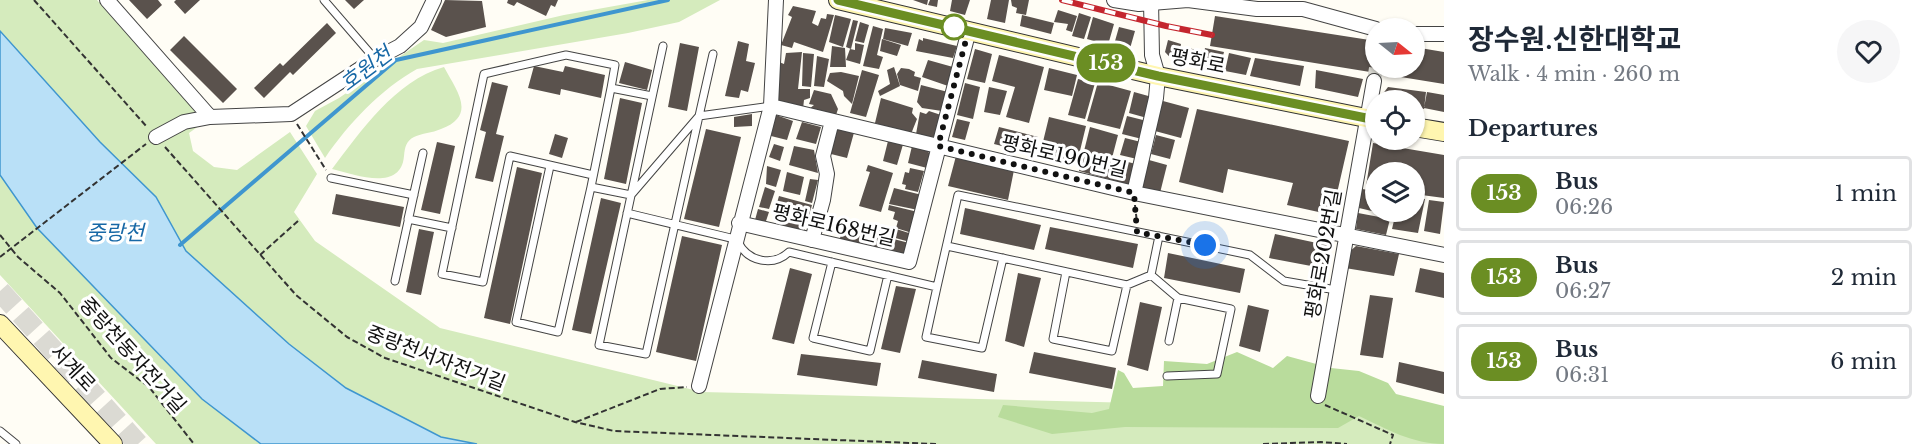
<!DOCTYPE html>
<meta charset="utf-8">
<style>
body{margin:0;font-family:"Libre Baskerville","Noto Sans KR",serif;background:#f6f6f7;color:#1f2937;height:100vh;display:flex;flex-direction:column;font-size:22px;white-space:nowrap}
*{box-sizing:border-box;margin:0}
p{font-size:20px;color:#747a83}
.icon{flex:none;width:33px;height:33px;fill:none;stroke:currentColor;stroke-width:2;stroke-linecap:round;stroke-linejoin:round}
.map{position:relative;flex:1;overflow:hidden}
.sheet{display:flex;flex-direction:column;background:#fff;width:480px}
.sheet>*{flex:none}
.badge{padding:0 12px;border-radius:20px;font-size:21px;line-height:39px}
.needle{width:39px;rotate:108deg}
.controls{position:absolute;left:1365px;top:18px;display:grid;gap:12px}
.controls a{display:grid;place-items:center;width:60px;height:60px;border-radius:50%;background:#fff;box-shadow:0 2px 4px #0004;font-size:30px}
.you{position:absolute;width:30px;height:30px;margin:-15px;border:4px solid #fff;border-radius:50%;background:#1a73e8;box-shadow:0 0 0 9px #1a73e833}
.map>.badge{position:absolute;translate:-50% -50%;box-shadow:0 0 0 3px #fff}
h2{padding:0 24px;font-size:22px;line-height:54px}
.round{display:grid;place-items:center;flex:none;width:63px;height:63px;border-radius:32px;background:#f6f6f7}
.summary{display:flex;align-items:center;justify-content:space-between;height:102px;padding:0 24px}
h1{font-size:28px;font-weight:700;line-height:45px}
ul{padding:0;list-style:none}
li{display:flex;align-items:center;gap:18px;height:75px;margin:0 12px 9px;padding:0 12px;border:3px solid #e0e1e3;border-radius:6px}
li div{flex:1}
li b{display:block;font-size:22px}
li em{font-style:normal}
li .badge{min-width:66px;font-weight:700;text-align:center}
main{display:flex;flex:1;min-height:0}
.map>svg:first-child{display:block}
.green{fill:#d5ebbd}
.forest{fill:#b9dc9c}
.water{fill:#b9e0f7;stroke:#3f96cf;stroke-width:1.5}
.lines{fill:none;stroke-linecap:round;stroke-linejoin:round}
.stream{stroke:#3f96cf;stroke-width:4}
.building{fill:#5a524d}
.minor-tunnel{stroke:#dbdad3;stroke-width:14;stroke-dasharray:14 7;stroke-linecap:butt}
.trunk-tunnel{stroke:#dbdad3;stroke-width:21;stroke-dasharray:21 10;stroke-linecap:butt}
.service-casing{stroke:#444;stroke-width:9}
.minor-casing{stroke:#444;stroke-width:16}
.secondary-casing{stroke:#333;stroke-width:20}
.path{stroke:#333;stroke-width:2;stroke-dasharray:6 3;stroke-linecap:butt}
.service{stroke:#fff;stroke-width:7}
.minor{stroke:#fff;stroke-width:14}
.secondary{stroke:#fff6b0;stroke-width:18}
.rail-casing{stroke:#c4262e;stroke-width:6}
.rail{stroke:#fff;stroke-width:4;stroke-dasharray:11;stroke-linecap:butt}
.line-casing{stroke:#fff;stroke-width:14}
.line{stroke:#6b8e23;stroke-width:9}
.walk{stroke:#111;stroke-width:6;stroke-dasharray:0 10.8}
.stop-dot{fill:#fff;stroke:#6b8e23;stroke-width:3}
.labels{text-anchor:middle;stroke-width:6;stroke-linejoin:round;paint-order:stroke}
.street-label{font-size:20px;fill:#111;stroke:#fff}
.water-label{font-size:21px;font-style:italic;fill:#1768a6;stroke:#fff}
</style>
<main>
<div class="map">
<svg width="1444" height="444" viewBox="0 0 1444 444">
<rect width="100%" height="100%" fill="#fffdf5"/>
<path class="green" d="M0 0H97L194 110 203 123 189 133 193 151 214 167 237 170 290 132 317 174 294 212 315 241 440 328 702 392 1218 405 1338 398 1444 444H156L0 275Z
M648 0H720L679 22 628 33 417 69C381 89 348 124 325 158L306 126 315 111 339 98 424 40 443 43 564 15Z
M444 67C456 90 478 115 441 129 432 133 422 133 414 137 406 141 405 147 404 156 401 192 356 175 332 169 361 131 395 81 444 67Z"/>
<path class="forest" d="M1237 352 1273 368 1287 356 1331 368 1359 371 1388 383 1396 394 1444 406V444C1412 444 1387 429 1359 416L1338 428 1125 427 1052 434 998 417 1003 405 1092 413 1109 409 1118 370 1124 373 1133 388 1163 386 1164 361 1207 364Z"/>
<path class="water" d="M0 31 100 142 156 197 186 251 289 344 346 388 441 437 477 444H261L202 399 37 228 0 175Z"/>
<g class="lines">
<path class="stream" d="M180 245 396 60 668 0"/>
</g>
<path class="building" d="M129 0H158L162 5 147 19Z
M176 0H200L185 14 174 2Z
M345 0H364L354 9Z
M445 0 482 1 486 27 446 37 431 30Z
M508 0H558L555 7 551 5 546 16 517 2 514 6 507 3Z
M913 0H928L927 5Z
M930 0H938L937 7 928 5Z
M952 0H970L965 15 950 11Z
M991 0H1009L1005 23 987 19Z
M1011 0H1029L1026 15 1016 13 1017 8 1012 6Z
M793 6 816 11 812 23 818 26 821 18 826 19 827 14 834 15 823 52 794 42 792 48 781 45 792 17 788 15Z
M1058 10 1077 16 1072 32 1066 30 1068 24 1054 22Z
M1079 13 1091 17 1084 39 1072 36Z
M835 15 851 19 843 47 829 42Z
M1022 15 1054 23 1051 34 1020 26Z
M1215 16 1376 41V68H1414V47L1444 52V84L1210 46Z
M1093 17 1114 24 1108 45 1087 39Z
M853 20 858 21 851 49 846 47Z
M860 22 869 25 864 43 855 41Z
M327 23 336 33 293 75 290 72 264 98 254 88 280 63 283 66Z
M873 26 883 29 877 55 883 57 879 69 863 66Z
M1119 27 1135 31 1129 52 1113 48Z
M885 28 912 33 908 46 883 39Z
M184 36 237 89 223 103 170 50Z
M923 38 957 46 953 58 916 51 919 39 923 41Z
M882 39 901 45 897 56 880 51Z
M1168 40 1181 44 1179 55 1184 59 1181 69 1165 52Z
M738 41 749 44 746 61 755 63 748 92 741 90 739 98 725 96Z
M680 43 699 47 687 111 668 107Z
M855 43 864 45 860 64 846 60 850 49 855 50Z
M832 46 845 48 846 67H830Z
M1188 48 1202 51 1199 64 1186 61Z
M1205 48 1224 52 1219 71 1201 67Z
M975 49 992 54 985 83 967 79Z
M802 52 798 89H810V98L804 100 803 109 781 103 776 96 779 62 784 64 786 53Z
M803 53 814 54 811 87 802 86Z
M1229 53 1251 58 1246 75 1225 71Z
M999 55 1044 67 1029 123 1006 117 1015 87 992 81Z
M817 56 829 59 824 87 814 86Z
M1255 58 1304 66 1300 86 1250 76Z
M928 60 953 67 948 86 922 77Z
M625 62 652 70 647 90 619 83Z
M534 66 563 72 565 66 605 75 601 98 561 89 560 95 528 88Z
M894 67 900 86 880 96 878 91 890 84 887 70Z
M901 68 909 69 915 72 914 76 921 78 918 91 900 85 897 74Z
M1049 68 1077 75 1072 96 1044 90Z
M862 70 879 75 866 117 850 113Z
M1316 70 1363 79 1358 97 1315 88Z
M841 72 859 76 852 104 844 96 843 91 827 81 830 73Z
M1078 79 1095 83 1085 119 1068 115Z
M492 82 508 86 496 134 504 136 493 182 475 178 486 132 480 130Z
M1098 82 1131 91 1120 129 1087 121Z
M965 83 980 87 973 119 957 115Z
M921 85 948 92 942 111 922 108 917 102Z
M989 87 1007 91 1000 115 984 112Z
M1388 87 1426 92 1424 109 1414 107V100H1383L1382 95Z
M814 90 831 94 838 109 836 115 809 109 814 105 809 104Z
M1134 92 1152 97 1147 118 1129 113Z
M1427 92 1444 95V112L1424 108Z
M620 98 642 103 626 184 604 179Z
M881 98 913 108 912 113 917 119 911 134 875 123Z
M1163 101 1189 108 1181 138 1155 131Z
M1197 109 1349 141 1332 215 1287 205 1293 183 1228 169 1223 193 1179 182Z
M929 111 941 115 937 135 930 138 916 134 920 112 926 114Z
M752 114V126L734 127V117Z
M776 115 793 121 787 140 771 136Z
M1127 116 1147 121 1142 139 1122 134Z
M1049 117 1086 126 1077 163 1040 154Z
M957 119 970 122 965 140 952 137Z
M802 122 821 127 816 144 796 139Z
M835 124 855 129 847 158 827 153Z
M999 127 1038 137 1034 154 994 144Z
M1090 127 1118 135 1112 158 1136 164 1130 185 1079 171Z
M706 129 741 137 719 227 684 219Z
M555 134 568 138 562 158 549 154Z
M1156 135 1175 140 1170 159 1151 154Z
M889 137 904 141 897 165 883 161Z
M1125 138 1141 142 1137 159 1120 155Z
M437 142 455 146 440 214 421 210Z
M1373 143 1444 155V198L1414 194V172H1376V188L1366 186Z
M774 144 784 147 780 161 769 157Z
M794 146 814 150 818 173 789 165Z
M912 146 927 149 930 155 927 168 908 163Z
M956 156 1014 170 1008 200 948 186Z
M1149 160 1167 165 1160 193 1142 189Z
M868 165 893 173 881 212 859 206 870 172 866 171Z
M767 166 781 170 776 187 766 184Z
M517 167 542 173 510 324 484 318Z
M910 168 924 171 918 192 905 189 906 185 902 184 905 172 909 173Z
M787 172 804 177 800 195 783 191Z
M810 179 818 180 812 203 805 201Z
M765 187 775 191 769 209 759 207Z
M894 188 922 195 918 210 889 204Z
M1362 189 1376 191V212L1359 208Z
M336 194 404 207 400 227 332 214Z
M779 196 812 205 807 223 774 213Z
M1414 197 1425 199 1418 233 1392 229 1396 212H1414Z
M601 198 621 203 591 334 572 330Z
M1429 200 1444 202 1440 234 1424 231Z
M889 205 918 212 912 233 896 228 898 221 893 219 895 212 888 210Z
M965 208 1041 225 1034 250 960 234Z
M758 209 769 212 764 227 755 220Z
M1358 213 1390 219 1386 235 1356 229Z
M779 218 806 225 803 235 776 228Z
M841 218 882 229 877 250 840 242Z
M890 227 912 234 910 242 888 236Z
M1050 227 1138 244 1133 268 1045 249Z
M419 229 434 232 421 295 406 292Z
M1275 234 1331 246 1327 269 1269 258Z
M682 236 722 245 696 361 656 352Z
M886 237 909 243 906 256 883 251Z
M1356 246 1399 254 1394 276 1345 268 1349 252Z
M1168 253 1245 269 1240 293 1164 278Z
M790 268 812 274 794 344 772 339Z
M1420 268 1444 273V298L1415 292Z
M1018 273 1041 278 1024 347 1005 341Z
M896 286 916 289 900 353 881 349Z
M1370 295 1393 298 1383 358 1360 355Z
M1140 302 1162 307 1148 371 1127 365Z
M1248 305 1269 310 1260 352 1239 346Z
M1034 352 1116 368 1112 389 1029 373Z
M801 354 881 363 877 386 797 375Z
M922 360 997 374 994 392 918 378Z
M1399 362 1444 372V394L1396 382Z"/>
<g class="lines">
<path class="minor-tunnel" d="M1374 81 1376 68"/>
<path class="trunk-tunnel" d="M0 291 138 444"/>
<defs>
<path id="service" d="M324 0 375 59
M663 46 599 345 646 354 699 116 771 106
M652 96 611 88 591 187 631 195 699 116 713 54
M550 166 516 322 558 332 591 187
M593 175 510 156 483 282 442 274 484 74 566 55 615 65 611 88
M331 178 414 195
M627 213 735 239
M738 242C748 262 773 267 789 252L937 287 958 195 1250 255 1284 281 1336 290
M947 246 1127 285 1151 275 1159 236
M832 262 813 338 870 351 888 275
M1066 272 1053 339 1112 351 1127 285
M1151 275 1178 298 1231 309 1217 374 1167 376
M395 281 423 153 408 219 452 228
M937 287 926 337 982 348 1003 258
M1169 341 1178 298
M0 431 16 444"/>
<path id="minor" d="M107 0 210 117
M1114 0 1139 4 1188 0 1257 9H1303L1376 29
M1414 34H1444
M771 106 1134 193 1444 255
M156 137 184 122 210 117 291 114 375 59 400 46 421 27 434 0
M1134 193 1156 98 1158 76 1152 55 1151 0
M739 223 909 262 969 30
M812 240 823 200 827 174 823 156 832 121
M699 386 771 106 776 0
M1318 396 1374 81"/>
<path id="secondary" d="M838 0 1158 76 1376 120
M1414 127 1444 132
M0 324 113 444"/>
</defs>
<use href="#service" class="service-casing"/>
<use href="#minor" class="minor-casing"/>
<use href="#secondary" class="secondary-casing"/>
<path class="path" d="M34 0 147 127
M297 124 326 170
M165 147 296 295 347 337 385 358 575 422 614 431 936 444
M1135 205 1137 223
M0 235 18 257 60 293 111 358 149 387 194 444
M260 255 298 221
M0 257 146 144
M1325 405 1393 435 1390 444
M576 422 660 389 687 387
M1263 444 1321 442 1347 444"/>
<use href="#service" class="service"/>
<use href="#minor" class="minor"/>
<use href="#secondary" class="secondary"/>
<defs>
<path id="rail" d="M1062 0 1166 26 1212 35"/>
</defs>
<use href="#rail" class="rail-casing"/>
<use href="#rail" class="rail"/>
</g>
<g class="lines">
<defs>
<path id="line" d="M838 0 1158 76 1376 120"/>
</defs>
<use href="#line" class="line-casing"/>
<use href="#line" class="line"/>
<path class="walk" d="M954 27 966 40 938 146 1134 193 1137 232 1205 245"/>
</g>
<circle class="stop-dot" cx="954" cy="27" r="12"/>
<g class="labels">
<g class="street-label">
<text transform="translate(1198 61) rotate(11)" y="7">평화로</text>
<text transform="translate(1064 156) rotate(13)" y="7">평화로190번길</text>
<text transform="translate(834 225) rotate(13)" y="7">평화로168번길</text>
<text transform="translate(1323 254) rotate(-80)" y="7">평화로202번길</text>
<text transform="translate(133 355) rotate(48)" y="7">중랑천동자전거길</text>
<text transform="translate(436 358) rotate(21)" y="7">중랑천서자전거길</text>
<text transform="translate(73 368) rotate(47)" y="7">서계로</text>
</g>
<g class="water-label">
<text transform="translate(366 69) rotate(-37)" y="7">호원천</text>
<text x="115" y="240">중랑천</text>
</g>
</g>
</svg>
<div class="controls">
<a><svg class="needle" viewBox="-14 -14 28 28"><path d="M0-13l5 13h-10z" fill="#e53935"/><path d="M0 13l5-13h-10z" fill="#747a83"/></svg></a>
<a><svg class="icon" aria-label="locate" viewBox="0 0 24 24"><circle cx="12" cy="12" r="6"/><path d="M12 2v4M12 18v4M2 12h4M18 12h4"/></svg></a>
<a><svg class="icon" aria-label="layers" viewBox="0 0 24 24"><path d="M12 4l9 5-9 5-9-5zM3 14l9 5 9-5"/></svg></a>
</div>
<div class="you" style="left:1205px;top:245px"></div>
<b class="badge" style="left:1106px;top:63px;background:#6b8e23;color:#fff">153</b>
</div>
<section class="sheet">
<div class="summary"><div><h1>장수원.신한대학교</h1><p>Walk · 4 min · 260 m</p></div><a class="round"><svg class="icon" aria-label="heart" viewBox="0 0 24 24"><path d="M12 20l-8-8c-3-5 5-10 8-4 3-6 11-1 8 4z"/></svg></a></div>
<h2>Departures</h2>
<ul>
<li><span class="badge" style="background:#6b8e23;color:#fff">153</span><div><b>Bus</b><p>06:26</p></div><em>1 min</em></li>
<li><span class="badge" style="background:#6b8e23;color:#fff">153</span><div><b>Bus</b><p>06:27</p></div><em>2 min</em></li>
<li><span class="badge" style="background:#6b8e23;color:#fff">153</span><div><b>Bus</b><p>06:31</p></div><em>6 min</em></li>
</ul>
</section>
</main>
